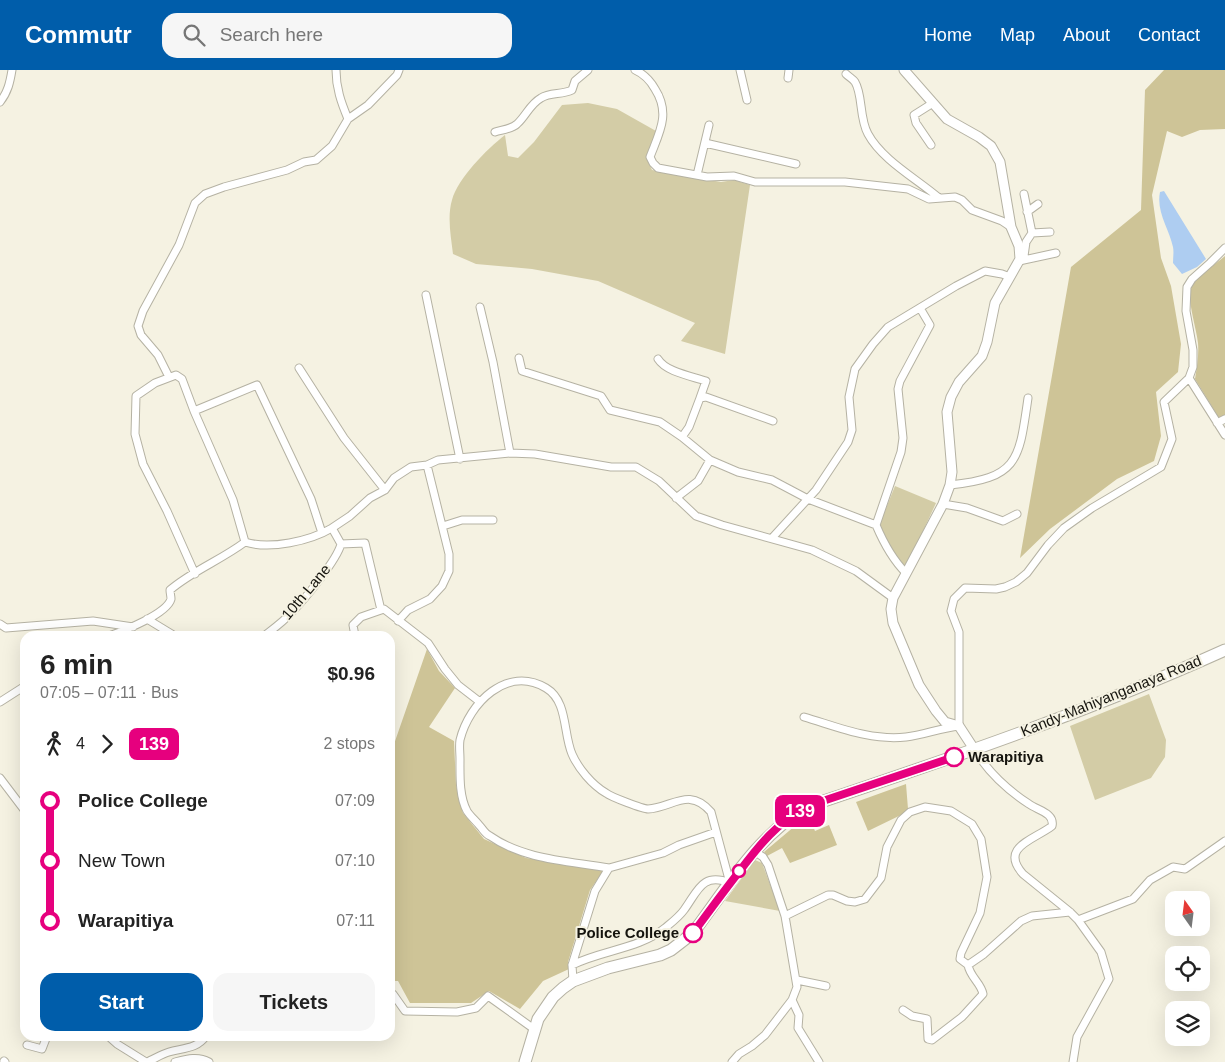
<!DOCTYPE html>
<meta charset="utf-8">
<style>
body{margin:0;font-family:Helvetica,sans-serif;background:#f6f6f6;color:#222;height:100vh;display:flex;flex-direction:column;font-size:19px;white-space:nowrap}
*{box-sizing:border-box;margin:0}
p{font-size:16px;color:#767676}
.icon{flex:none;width:28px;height:28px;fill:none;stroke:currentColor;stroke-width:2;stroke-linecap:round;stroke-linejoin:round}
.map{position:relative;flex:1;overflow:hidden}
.panel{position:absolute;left:20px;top:561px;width:375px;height:410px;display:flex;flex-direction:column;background:#fff;border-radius:15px;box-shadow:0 5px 20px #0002}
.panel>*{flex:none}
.badge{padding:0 10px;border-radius:8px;font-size:18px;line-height:32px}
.needle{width:32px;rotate:346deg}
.buttons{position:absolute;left:1165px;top:821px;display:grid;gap:10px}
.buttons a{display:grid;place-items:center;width:45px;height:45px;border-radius:10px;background:#fff;box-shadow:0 5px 20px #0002;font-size:25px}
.map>.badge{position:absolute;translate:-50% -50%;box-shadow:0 0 0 2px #fff}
.legs{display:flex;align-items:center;gap:8px;height:55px;padding:0 20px;font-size:16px}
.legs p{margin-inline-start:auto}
.headline{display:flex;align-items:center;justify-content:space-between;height:85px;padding:0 20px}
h1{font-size:28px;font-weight:600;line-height:38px}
.action{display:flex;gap:10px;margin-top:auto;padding:10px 20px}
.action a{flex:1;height:58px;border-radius:15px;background:#005daa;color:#fff;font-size:20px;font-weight:600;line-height:58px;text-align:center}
.action a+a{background:#f6f6f6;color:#222}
ul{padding:0 20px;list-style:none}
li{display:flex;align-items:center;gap:18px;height:60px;font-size:19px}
li i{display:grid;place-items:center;width:8px;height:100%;margin:0 6px;background:currentColor}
li i::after{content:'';width:12px;height:12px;margin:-6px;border:4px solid;border-radius:50%;background:#fff}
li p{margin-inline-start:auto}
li:first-child i{background:linear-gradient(#0000 50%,currentColor 0)}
li:last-child i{background:linear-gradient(currentColor 50%,#0000 0)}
header{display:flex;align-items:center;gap:30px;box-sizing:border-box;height:70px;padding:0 25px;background:#005daa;color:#fff}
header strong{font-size:24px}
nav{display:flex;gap:28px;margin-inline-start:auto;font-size:18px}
.search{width:350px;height:45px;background:#f6f6f6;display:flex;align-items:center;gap:12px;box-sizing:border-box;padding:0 18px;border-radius:15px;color:#767676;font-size:19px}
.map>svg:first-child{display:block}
.green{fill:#d3cca6}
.forest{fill:#cec497}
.water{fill:#aecdf1}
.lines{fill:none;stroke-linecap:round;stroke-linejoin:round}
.minor-casing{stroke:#b5b2a3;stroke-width:9}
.tertiary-casing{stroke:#b5b2a3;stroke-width:11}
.trunk-casing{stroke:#b5b2a3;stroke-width:13}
.minor{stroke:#fff;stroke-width:7}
.tertiary{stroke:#fff;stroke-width:9}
.trunk{stroke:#fff;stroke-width:11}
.line-1-casing{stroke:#fff;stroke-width:11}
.line-1{stroke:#e6007e;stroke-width:8}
.stop-1-dot{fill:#fff;stroke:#e6007e;stroke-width:2.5}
.labels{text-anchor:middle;stroke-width:4;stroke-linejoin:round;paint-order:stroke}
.street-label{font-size:15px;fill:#15140e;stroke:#f5f2e2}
.stop-label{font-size:15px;font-weight:bold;fill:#15140e;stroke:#f5f2e2;text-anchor:start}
</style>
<header>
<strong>Commutr</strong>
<div class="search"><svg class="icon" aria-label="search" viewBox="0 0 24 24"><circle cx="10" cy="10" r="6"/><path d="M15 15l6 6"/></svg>Search here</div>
<nav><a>Home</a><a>Map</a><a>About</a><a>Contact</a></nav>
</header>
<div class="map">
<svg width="1225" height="992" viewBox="0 0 1225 992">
<rect width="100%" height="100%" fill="#f5f2e2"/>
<path class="green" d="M588 33 617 39 656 61 646 87 652 100 721 112 734 110 750 115 725 284 681 271 695 253 598 211 532 199 476 194 453 184C451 167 447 147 452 130 458 108 487 79 505 65L508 86 518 88 534 72 562 35Z
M895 416 936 433 906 498 888 477 880 453Z
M1149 624 1166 670 1165 687 1151 708 1095 730 1070 656Z
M755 790 762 793 780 841 725 831Z"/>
<path class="forest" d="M1164 0H1225V59L1200 60 1182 67 1167 61 1152 125 1161 188 1171 216 1181 274 1178 302 1156 322 1161 366 1154 391 1117 409 1050 459 1020 488 1071 197 1141 140 1145 20Z
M1225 186V345L1219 348 1195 309C1197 297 1199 285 1198 273 1197 260 1187 231 1191 219 1194 208 1216 194 1225 186Z
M427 579 439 601 455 618 429 657 454 671 456 715 463 743 484 769 526 788 604 800 590 820 568 892 569 899 543 911 520 939 489 921 471 933H410L398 911H390V681L393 677Z
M906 714 908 739 903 744 868 761 856 732Z
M808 745 815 761 829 755 837 775 790 793 782 778 767 786 764 782Z"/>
<path class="water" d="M1164 121 1206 189 1197 197 1182 204 1173 193C1173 188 1174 182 1173 177 1169 158 1156 142 1160 122Z"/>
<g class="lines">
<defs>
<path id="minor" d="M635 0C644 4 650 10 655 19 671 44 659 63 650 87L653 93 658 98 707 107 734 106 755 112H845L908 119 929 129 955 127 962 130 972 140 1002 151 1011 157
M740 0 747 30
M846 4C849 7 853 9 855 12 863 25 859 48 868 64 882 90 917 109 939 128
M788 8 789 0
M0 32C8 22 10 12 12 0
M348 49 368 35 397 5 399 0
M495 62C501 60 512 59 517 54 526 46 530 34 541 28 550 22 562 25 572 20L575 11 588 0
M705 73 796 94
M931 75 916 53 914 45 933 33
M697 105 709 55
M1027 142 1038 134
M1032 163 1050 162
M1020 189 1024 186 1026 172 1032 163 1024 124
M1019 191 1056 183
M426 225 460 389
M480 237 493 292 510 383
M519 288 522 301 601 326 610 340 660 352 682 367 710 390 738 402 772 410 808 429 876 455C884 474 892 489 906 503
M658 289C666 302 691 306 706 311L700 328
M299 298 344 368 385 420
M169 307 158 285 141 265 138 256 143 241 179 175 195 133 205 124 224 117 287 100 304 92 316 90 332 76 348 49C341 32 336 18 336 0
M1189 308 1225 365
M194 341 257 315 311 429 322 463
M1217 353 1225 349
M682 367 689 357 700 328 706 327 773 351
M950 415C1019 408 1019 390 1028 328
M676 428 698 411 710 390
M943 434 967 438 1003 451 1017 444
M876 455 901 382 903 368 898 319 900 311 930 255 920 238
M443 456 462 450H493
M332 458 350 446 370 428 385 420 394 408 411 397 427 395 438 390 510 383 535 384 611 397H636L659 411 696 446 722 455 812 480 856 501 893 528
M772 468 816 420 848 372 852 360 849 327 855 299 873 274 888 257 956 216 985 201 1002 204 1010 207
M341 474 365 473 381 540
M195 504 167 441 143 394 135 364 136 326 155 313 176 305 182 309 194 341 233 430 245 472
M147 549 175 566
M398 551 408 540 430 529 442 516 449 501V484L427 395
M0 554 6 558 93 551 133 557
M109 566C123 561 167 544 171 529 171 526 170 523 170 520 192 501 221 490 245 472 270 480 310 471 332 458L341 474
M264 566C273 559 283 552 291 543 304 530 337 490 341 474
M355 566 353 555 361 547 384 539 428 573 445 599 458 615 480 632
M0 632 25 616
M804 647C838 657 871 671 906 667 924 665 940 658 959 656V562L951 541 954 529 965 518 996 519 1005 517 1016 512 1027 503 1048 475 1064 458 1092 438 1161 397 1172 369 1164 332 1189 308 1193 297V280L1186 241 1187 217 1192 209 1210 193 1225 178
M974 679C988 702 1006 719 1029 734 1037 740 1055 743 1052 756 1034 770 999 777 1023 804L1070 842 1078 850 1101 882 1109 909 1077 967 1073 992
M0 708 25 741
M609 798C570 791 524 790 490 766 485 764 483 759 479 755 476 751 470 746 467 741 459 726 460 705 460 689 460 683 459 676 460 670 469 633 507 595 546 618 568 631 563 663 572 684 578 698 592 715 606 723 611 727 643 739 648 739 672 738 689 716 711 742L730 813
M785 846 828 825H833L847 831 855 832 865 829 881 808 887 777 901 750 910 742 925 737 951 741 972 754 981 769 987 807 980 843 961 883 960 889 968 895 984 884 1021 851 1032 846 1070 842
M1078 850 1133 829 1150 810 1173 797 1185 799 1225 771
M572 895C602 880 639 879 665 858 671 853 679 847 684 840 698 821 702 802 730 813
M797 910 826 916
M573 911 572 895 595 821 609 798 663 783 679 775 716 762
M390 924H393L405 941 457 942 476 938 488 926 534 959
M792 930 799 945 798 958 819 992
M903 940 912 946 927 949 928 969 932 970 962 947 983 924C981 913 970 907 968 895
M108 966 117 974 146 992
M27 975 42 979 47 966
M4 991 5 992
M147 992C154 989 162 984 169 982 183 978 197 979 206 966
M175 992C187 989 198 986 209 992
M732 992 739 984 752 976 765 965 792 930 797 917 785 846 768 795 763 787 754 781"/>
<path id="tertiary" d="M904 0 947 49 979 67 991 76 1000 92 1011 157 1019 176 1020 189 995 233 987 272 982 286 959 312 951 327 947 342 952 402 950 415 943 434 893 528 891 539 893 553 919 615 936 641 945 652 959 656 974 679"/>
<path id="trunk" d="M525 992 538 949 553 927 563 918 573 911 608 898 660 885 671 880 693 863C726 819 759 763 809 736 949 689 1090 641 1225 580"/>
</defs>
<use href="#minor" class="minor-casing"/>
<use href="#tertiary" class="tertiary-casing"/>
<use href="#trunk" class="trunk-casing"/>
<use href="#minor" class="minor"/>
<use href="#tertiary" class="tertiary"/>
<use href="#trunk" class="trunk"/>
</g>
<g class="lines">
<defs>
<path id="line-1" d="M693 863C708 843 723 822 739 802 760 774 777 753 808 736L954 687"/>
</defs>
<use href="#line-1" class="line-1-casing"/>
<use href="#line-1" class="line-1"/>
</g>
<g class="stop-1-dot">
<circle cx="954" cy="687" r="9"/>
<circle cx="739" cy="801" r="6"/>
<circle cx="693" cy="863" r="9"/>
</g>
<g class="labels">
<g class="street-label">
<text transform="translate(306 522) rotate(-50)" y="5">10th Lane</text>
<text transform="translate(1111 626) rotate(-22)" y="5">Kandy-Mahiyanganaya Road</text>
</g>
<g class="stop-label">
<text x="968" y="692">Warapitiya</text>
<text x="679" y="868" text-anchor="end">Police College</text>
</g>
</g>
</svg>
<div class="buttons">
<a><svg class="needle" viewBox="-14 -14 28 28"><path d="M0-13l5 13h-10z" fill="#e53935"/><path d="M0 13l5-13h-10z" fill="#767676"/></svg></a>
<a><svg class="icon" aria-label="locate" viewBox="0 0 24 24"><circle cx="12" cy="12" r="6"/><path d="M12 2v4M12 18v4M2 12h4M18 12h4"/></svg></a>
<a><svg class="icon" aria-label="layers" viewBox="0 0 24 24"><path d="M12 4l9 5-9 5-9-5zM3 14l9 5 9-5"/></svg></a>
</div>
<b class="badge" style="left:800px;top:741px;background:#e6007e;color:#fff">139</b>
<section class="panel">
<div class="headline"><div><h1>6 min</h1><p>07:05 – 07:11 · Bus</p></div><b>$0.96</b></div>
<div class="legs"><svg class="icon" aria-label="walk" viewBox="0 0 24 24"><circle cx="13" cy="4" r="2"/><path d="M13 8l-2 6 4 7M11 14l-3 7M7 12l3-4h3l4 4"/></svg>4<svg class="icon" aria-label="forward" viewBox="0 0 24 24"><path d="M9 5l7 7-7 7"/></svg><b class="badge" style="background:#e6007e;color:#fff">139</b><p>2 stops</p></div>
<ul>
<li><i style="color:#e6007e"></i><b>Police College</b><p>07:09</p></li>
<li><i style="color:#e6007e"></i><span>New Town</span><p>07:10</p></li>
<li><i style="color:#e6007e"></i><b>Warapitiya</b><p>07:11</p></li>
</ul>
<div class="action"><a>Start</a><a>Tickets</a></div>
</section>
</div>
